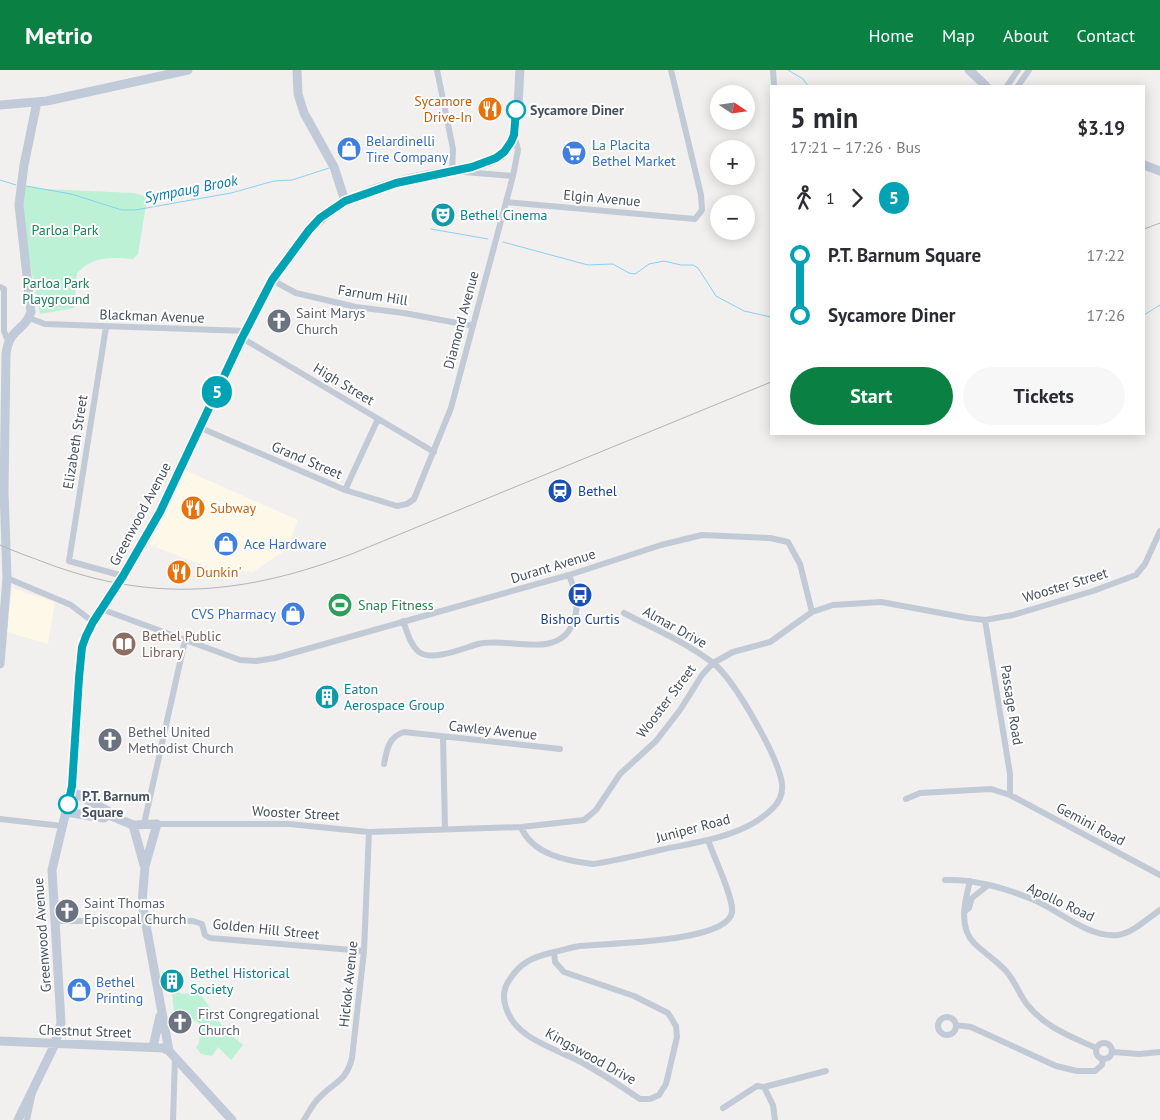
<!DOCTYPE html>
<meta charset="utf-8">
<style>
body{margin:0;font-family:"PT Sans",sans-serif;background:#f7f7f7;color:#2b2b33;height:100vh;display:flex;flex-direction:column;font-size:19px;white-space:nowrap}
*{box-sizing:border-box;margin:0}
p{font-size:16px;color:#7c7c81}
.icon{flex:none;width:28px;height:28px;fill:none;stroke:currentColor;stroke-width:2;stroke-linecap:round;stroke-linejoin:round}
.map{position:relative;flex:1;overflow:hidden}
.panel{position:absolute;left:770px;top:15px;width:375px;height:350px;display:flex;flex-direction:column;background:#fff;border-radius:0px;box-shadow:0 2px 12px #0003}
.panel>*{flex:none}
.badge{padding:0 10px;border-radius:16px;font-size:18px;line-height:32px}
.needle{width:32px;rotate:103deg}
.fabs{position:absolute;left:710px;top:15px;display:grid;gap:10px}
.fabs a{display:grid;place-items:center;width:45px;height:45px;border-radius:50%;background:#fff;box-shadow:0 2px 12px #0003;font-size:25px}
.map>.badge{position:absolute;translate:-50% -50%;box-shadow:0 0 0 2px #fff}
.legs{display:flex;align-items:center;gap:8px;height:55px;padding:0 20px;font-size:16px}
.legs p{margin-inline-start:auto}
.summary{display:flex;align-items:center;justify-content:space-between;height:85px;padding:0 20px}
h1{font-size:28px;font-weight:700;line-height:38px}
.primary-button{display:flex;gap:10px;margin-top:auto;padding:10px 20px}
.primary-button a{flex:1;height:58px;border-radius:30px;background:#0b8043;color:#fff;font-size:20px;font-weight:700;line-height:58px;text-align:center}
.primary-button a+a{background:#f7f7f7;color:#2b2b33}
ul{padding:0 20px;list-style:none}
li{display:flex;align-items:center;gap:18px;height:60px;font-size:19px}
li i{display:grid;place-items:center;width:8px;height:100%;margin:0 6px;background:currentColor}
li i::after{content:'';width:12px;height:12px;margin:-6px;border:4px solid;border-radius:50%;background:#fff}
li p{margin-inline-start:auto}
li:first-child i{background:linear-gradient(#0000 50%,currentColor 0)}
li:last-child i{background:linear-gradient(currentColor 50%,#0000 0)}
header{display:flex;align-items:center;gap:30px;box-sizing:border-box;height:70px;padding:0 25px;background:#0b8043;color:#fff}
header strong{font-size:24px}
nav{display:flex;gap:28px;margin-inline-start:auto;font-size:18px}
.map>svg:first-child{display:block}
.commercial{fill:#fdf8e8}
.green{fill:#bcf1d5}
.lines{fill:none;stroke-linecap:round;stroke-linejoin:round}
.stream{stroke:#87d1f0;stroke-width:1}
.street{stroke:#c2cad5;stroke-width:6}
.secondary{stroke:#c1cad9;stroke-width:9}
.rail{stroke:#b1b4ba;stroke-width:1}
.line-1-casing{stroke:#fff;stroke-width:11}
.line-1{stroke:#00a3b4;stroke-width:8}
.stop-1-dot{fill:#fff;stroke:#00a3b4;stroke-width:2.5}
.labels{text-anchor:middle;stroke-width:4;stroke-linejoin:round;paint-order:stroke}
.food-label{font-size:14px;fill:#c56008;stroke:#fff;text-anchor:start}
.stop-label{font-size:14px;font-weight:bold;fill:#46505d;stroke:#fff;text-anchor:start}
.shop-label{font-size:14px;fill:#366cbe;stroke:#fff;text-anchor:start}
.street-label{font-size:14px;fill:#46505d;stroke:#fff}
.culture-label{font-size:14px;fill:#0d838f;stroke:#fff;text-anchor:start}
.park-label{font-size:14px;fill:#138354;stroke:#fff}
.worship-label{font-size:14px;fill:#5b616d;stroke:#fff;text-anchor:start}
.transit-label{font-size:14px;fill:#164399;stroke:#fff;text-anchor:start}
.leisure-label{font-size:14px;fill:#27864d;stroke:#fff;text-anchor:start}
.education-label{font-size:14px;fill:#785e54;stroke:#fff;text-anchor:start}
.water-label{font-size:15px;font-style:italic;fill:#067eb1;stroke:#fff}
</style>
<header>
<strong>Metrio</strong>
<nav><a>Home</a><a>Map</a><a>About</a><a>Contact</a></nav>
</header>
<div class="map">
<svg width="1160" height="1050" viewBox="0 0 1160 1050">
<rect width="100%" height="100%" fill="#f2efef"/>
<path class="commercial" d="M187 401 298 450 287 479 253 502 210 498 150 475Z
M12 518 55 532 48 574 7 562Z"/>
<path class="green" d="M28 116 45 119 134 123 144 126 147 129 138 184 133 189C111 187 93 186 77 203L74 238 40 244 27 178 22 132 25 117Z
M172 920 183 924 192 922 201 925 223 957 243 975 231 990 218 977 212 986 201 984 196 977 199 973 201 955 191 948 174 943Z"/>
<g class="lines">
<path class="stream" d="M788 0 803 9 808 16
M0 110 16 115
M26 116 71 124 122 140H135L231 123 274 111 292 110 329 98
M431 159 488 169
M503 172 588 195 613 194 629 203 635 204 649 194 664 191 681 195H693L698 198 716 226 744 241 771 247
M1144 245 1160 235"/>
<path class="street" d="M437 0 453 79 452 101 513 106
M773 0 774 16
M1007 16 1018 0
M1018 16 1029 0
M506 132 695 149 702 140 701 125 671 0
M272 210 296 223 356 237 404 243 473 256
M0 217 4 219V261L8 271
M29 248 45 254 246 261
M106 257 69 491 123 506
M242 268 434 382
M201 358 345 420 397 436 407 434 414 429 451 338 513 106 518 80 514 65
M345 420 378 349
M7 508 71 535 93 552
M101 539 240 590 256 591 275 588 569 505 661 475 702 465 770 468 788 472 800 494 812 542
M985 550 1010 704V725
M403 551C407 561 410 575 419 582 432 592 464 578 478 574 507 566 558 591 573 553 580 535 576 523 569 505
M443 667 445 758
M384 694C387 680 388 667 404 662L560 679
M906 729 920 723 991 719 1010 725 1160 805
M0 749 62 756
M144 754 185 570
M157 754H289L369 762 521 757 584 750 596 740 620 704 656 671 680 640 702 605 713 593 733 582 770 572 812 542 833 535 881 532 968 548 985 550 1013 545 1093 521 1136 505 1145 494 1160 461
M521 757C532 784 566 791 593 794 615 791 638 785 660 780 697 772 745 767 773 738 779 732 783 723 782 714 779 688 734 609 713 593 686 572 654 559 624 543
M945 810C974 809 1008 819 1034 830 1060 841 1088 868 1118 865 1133 863 1148 848 1160 840
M970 811C965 830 958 857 974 873 984 883 996 890 1006 901 1014 910 1019 923 1026 933 1044 957 1070 966 1096 978
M965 841 969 838 972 828 987 816
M54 851H193L202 854 205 865 210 868 364 881
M554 882 555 892 564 902 634 926 668 943 676 956 677 967 666 1014 659 1025 650 1029H640C621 1016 601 1003 581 992 555 978 512 968 505 934 503 927 504 918 508 912 520 892 533 887 554 882Z
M554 882C563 880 572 877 580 876 605 873 728 873 732 842 734 828 713 785 708 770
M938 956a9 9 0 1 1 18 0a9 9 0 1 1-18 0Z
M956 955 971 957 1056 996 1077 1001H1095L1102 995 1103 989
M1096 981a8 8 0 1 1 16 0a8 8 0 1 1-16 0Z
M1113 982 1139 984 1160 982
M764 1017 773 1035 775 1050
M723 1038 757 1016 764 1017 826 1001
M27 1050 33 1022
M173 1050 175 988
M304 1050C309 1042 313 1033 320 1027 335 1011 346 1012 352 988L364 881 369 762"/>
<path class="secondary" d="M297 0 298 24 304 43 334 97 345 131
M969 0 986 16
M0 35 47 31 188 0
M1144 95 1160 101
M0 594 7 508 4 421 6 284C9 258 25 261 31 242L19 135 24 95 37 32
M71 721 108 741 109 745 133 755 157 754 145 796 142 833 169 981
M66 742 104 748 109 745
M133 755 144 795
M0 971 163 978 169 981 232 1050
M153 977 160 946
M18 1050 55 974 61 953 52 800 72 716 80 596 82 577 93 552 123 506 160 442 256 240C302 157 330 124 426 105 451 100 486 101 505 81 520 63 518 23 520 0"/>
<path class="rail" d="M1144 159 1160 153
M0 475C15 482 31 487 46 493 155 534 247 524 354 483L771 312"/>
</g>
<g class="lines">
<defs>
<path id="line-1" d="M68 734 72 716 79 608 82 577 86 566 93 552 123 506 160 442 242 268 272 210 309 160 320 148 345 131 396 113 472 97 496 88 504 82 511 72 514 65 516 40"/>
</defs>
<use href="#line-1" class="line-1-casing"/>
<use href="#line-1" class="line-1"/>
</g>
<defs>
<symbol id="restaurant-disc" viewBox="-11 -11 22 22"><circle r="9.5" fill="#e8710a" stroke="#fff"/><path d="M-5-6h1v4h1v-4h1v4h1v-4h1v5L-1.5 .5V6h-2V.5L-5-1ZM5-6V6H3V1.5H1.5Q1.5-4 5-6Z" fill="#fff"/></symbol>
<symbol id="shop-disc" viewBox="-11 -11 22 22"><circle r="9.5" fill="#3f7fe0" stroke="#fff"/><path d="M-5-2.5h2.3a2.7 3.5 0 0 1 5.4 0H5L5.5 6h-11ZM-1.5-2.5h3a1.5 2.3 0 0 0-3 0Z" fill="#fff"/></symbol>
<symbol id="supermarket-disc" viewBox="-11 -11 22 22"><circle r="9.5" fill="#3f7fe0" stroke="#fff"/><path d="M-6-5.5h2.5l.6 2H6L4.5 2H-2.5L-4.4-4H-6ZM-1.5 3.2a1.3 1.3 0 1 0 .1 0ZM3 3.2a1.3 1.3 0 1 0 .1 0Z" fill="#fff"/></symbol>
<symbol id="theatre-disc" viewBox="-11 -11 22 22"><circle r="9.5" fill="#0f9aa8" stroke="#fff"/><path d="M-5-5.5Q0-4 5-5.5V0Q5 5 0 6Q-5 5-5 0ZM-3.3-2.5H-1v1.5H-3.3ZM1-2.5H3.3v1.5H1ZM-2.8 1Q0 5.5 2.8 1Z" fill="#fff"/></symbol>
<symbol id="church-disc" viewBox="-11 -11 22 22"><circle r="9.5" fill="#6b7280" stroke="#fff"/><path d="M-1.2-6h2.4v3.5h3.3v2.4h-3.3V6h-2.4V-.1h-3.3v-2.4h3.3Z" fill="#fff"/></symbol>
<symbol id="station-disc" viewBox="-11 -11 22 22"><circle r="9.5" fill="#1a4fb4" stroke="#fff"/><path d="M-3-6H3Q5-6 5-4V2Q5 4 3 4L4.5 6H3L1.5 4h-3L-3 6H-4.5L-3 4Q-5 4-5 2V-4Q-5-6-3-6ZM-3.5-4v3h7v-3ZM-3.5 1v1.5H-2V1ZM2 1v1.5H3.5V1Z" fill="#fff"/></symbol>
<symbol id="bus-disc" viewBox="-11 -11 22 22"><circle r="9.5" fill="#1a4fb4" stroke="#fff"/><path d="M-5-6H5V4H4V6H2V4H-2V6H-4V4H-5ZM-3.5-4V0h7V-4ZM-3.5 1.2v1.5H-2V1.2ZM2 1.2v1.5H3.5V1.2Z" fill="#fff"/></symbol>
<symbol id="stadium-disc" viewBox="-11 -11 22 22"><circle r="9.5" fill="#2e9e5b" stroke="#fff"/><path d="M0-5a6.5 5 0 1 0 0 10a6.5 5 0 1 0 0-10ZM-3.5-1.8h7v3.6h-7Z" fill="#fff"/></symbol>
<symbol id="library-disc" viewBox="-11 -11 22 22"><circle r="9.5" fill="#8d6e63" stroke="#fff"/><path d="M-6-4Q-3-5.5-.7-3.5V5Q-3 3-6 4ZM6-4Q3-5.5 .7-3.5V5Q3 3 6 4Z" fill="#fff"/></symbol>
<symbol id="building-disc" viewBox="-11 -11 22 22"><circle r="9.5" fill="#0f9aa8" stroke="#fff"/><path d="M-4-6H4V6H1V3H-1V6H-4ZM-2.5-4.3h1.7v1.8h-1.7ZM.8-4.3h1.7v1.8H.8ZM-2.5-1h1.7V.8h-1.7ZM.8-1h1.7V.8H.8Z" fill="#fff"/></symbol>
</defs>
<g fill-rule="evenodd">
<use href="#restaurant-disc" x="476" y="25" width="28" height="28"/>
<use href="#shop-disc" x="335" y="65" width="28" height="28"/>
<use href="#supermarket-disc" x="560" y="69" width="28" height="28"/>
<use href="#theatre-disc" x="429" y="131" width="28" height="28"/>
<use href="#church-disc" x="265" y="237" width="28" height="28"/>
<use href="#station-disc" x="546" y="407" width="28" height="28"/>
<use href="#restaurant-disc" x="179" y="424" width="28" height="28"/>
<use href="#shop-disc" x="212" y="460" width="28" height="28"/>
<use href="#restaurant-disc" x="165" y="488" width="28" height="28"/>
<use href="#bus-disc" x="566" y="511" width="28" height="28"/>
<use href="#stadium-disc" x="326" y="521" width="28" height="28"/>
<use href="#shop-disc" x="279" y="530" width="28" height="28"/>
<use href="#library-disc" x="110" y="560" width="28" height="28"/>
<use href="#building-disc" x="313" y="613" width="28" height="28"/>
<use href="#church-disc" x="96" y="656" width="28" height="28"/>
<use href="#church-disc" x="53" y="827" width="28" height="28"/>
<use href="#building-disc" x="158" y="897" width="28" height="28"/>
<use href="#shop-disc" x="65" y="906" width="28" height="28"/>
<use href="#church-disc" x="166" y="938" width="28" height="28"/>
</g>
<g class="stop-1-dot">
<circle cx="516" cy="40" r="9"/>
<circle cx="68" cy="734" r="9"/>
</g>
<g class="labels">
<g class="food-label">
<text x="472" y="36" text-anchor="end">Sycamore<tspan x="472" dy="16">Drive-In</tspan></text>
<text x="210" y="443">Subway</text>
<text x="196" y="507">Dunkin'</text>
</g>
<g class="stop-label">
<text x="530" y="45">Sycamore Diner</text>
<text x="82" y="731">P.T. Barnum<tspan x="82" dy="16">Square</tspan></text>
</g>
<g class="shop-label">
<text x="366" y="76">Belardinelli<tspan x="366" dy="16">Tire Company</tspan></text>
<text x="592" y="80">La Placita<tspan x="592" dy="16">Bethel Market</tspan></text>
<text x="244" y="479">Ace Hardware</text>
<text x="276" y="549" text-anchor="end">CVS Pharmacy</text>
<text x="96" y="917">Bethel<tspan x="96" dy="16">Printing</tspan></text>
</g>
<g class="street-label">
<text transform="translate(602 128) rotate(5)" y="5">Elgin Avenue</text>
<text transform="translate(373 225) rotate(9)" y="5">Farnum Hill</text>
<text transform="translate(152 246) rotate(2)" y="5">Blackman Avenue</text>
<text transform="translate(461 250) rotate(-75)" y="5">Diamond Avenue</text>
<text transform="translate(344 314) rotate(31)" y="5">High Street</text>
<text transform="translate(75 372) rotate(-81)" y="5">Elizabeth Street</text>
<text transform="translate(307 390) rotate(23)" y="5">Grand Street</text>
<text transform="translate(140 444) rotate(-62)" y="5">Greenwood Avenue</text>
<text transform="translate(553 496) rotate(-17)" y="5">Durant Avenue</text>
<text transform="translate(1065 515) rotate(-17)" y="5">Wooster Street</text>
<text transform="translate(675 557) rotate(29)" y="5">Almar Drive</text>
<text transform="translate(666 631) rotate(-53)" y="5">Wooster Street</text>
<text transform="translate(1012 635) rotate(81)" y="5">Passage Road</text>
<text transform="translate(493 660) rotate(6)" y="5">Cawley Avenue</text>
<text transform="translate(296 743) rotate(3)" y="5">Wooster Street</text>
<text transform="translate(1091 754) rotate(28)" y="5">Gemini Road</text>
<text transform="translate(693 758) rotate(-15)" y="5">Juniper Road</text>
<text transform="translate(1061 832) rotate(25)" y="5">Apollo Road</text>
<text transform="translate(266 859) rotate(6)" y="5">Golden Hill Street</text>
<text transform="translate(42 865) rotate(-94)" y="5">Greenwood Avenue</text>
<text transform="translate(348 914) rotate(-84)" y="5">Hickok Avenue</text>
<text transform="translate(85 961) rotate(2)" y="5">Chestnut Street</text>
<text transform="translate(591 986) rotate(29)" y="5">Kingswood Drive</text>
</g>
<g class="culture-label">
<text x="460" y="150">Bethel Cinema</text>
<text x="344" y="624">Eaton<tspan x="344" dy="16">Aerospace Group</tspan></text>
<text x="190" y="908">Bethel Historical<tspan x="190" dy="16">Society</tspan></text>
</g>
<g class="park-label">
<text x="65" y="165">Parloa Park</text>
<text x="56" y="218">Parloa Park<tspan x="56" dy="16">Playground</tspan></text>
</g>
<g class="worship-label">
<text x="296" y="248">Saint Marys<tspan x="296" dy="16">Church</tspan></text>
<text x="128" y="667">Bethel United<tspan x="128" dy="16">Methodist Church</tspan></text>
<text x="84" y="838">Saint Thomas<tspan x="84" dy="16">Episcopal Church</tspan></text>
<text x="198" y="949">First Congregational<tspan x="198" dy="16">Church</tspan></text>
</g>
<g class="transit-label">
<text x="578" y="426">Bethel</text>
<text x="580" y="554" text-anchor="middle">Bishop Curtis</text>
</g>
<g class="leisure-label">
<text x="358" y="540">Snap Fitness</text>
</g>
<g class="education-label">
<text x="142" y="571">Bethel Public<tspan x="142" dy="16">Library</tspan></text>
</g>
<g class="water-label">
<text transform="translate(191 119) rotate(-11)" y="5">Sympaug Brook</text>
</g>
</g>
</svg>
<div class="fabs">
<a><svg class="needle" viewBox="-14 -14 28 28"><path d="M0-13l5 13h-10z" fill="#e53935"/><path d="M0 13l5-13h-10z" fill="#7c7c81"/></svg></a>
<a>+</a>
<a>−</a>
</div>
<b class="badge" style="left:217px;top:322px;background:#00a3b4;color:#fff">5</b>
<section class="panel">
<div class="summary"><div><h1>5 min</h1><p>17:21 – 17:26 · Bus</p></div><b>$3.19</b></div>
<div class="legs"><svg class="icon" aria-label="walk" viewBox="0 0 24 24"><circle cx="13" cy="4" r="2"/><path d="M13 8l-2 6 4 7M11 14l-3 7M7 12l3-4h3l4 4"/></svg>1<svg class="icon" aria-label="forward" viewBox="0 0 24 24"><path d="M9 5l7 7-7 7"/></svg><b class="badge" style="background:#00a3b4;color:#fff">5</b></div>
<ul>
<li><i style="color:#00a3b4"></i><b>P.T. Barnum Square</b><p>17:22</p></li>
<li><i style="color:#00a3b4"></i><b>Sycamore Diner</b><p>17:26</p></li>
</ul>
<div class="primary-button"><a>Start</a><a>Tickets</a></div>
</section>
</div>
